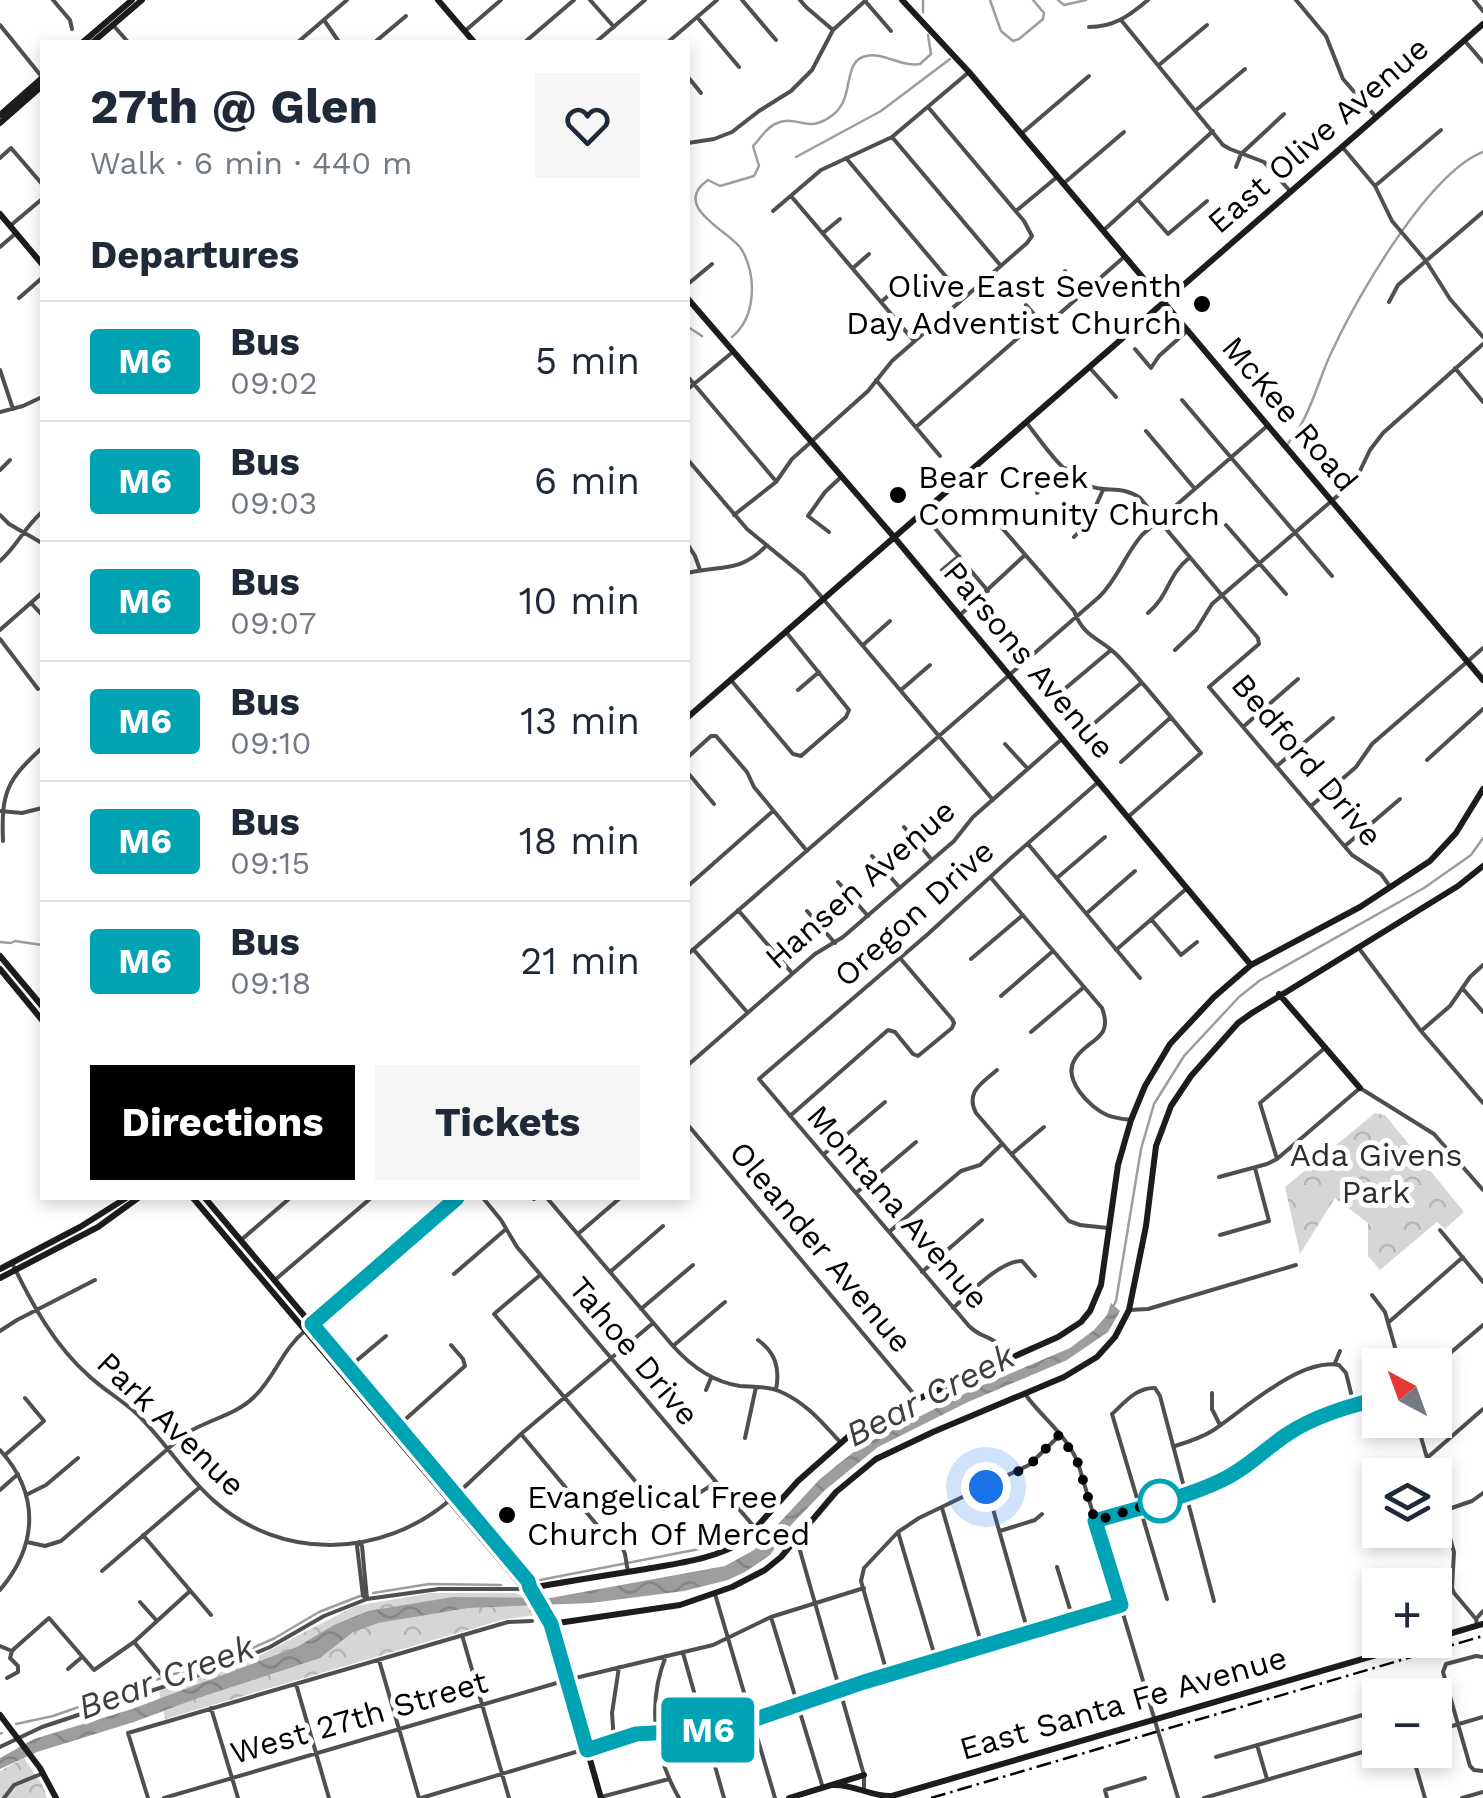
<!DOCTYPE html>
<meta charset="utf-8">
<style>
body{margin:0;font-family:"Work Sans",sans-serif;background:#f6f6f7;color:#1f2937;height:100vh;display:flex;flex-direction:column;font-size:38px;white-space:nowrap}
*{box-sizing:border-box;margin:0}
p{font-size:32px;color:#747a83}
.icon{flex:none;width:55px;height:55px;fill:none;stroke:currentColor;stroke-width:2;stroke-linecap:round;stroke-linejoin:round}
.map{position:relative;flex:1;overflow:hidden}
.sheet{position:absolute;left:40px;top:40px;width:650px;height:1160px;display:flex;flex-direction:column;background:#fff;border-radius:0px;box-shadow:0 5px 15px #0003}
.sheet>*{flex:none}
.badge{padding:0 20px;border-radius:8px;font-size:35px;line-height:65px}
.needle{width:65px;rotate:319deg}
.controls{position:absolute;left:1362px;top:1348px;display:grid;gap:20px}
.controls a{display:grid;place-items:center;width:90px;height:90px;border-radius:0px;background:#fff;box-shadow:0 5px 15px #0003;font-size:50px}
.you{position:absolute;width:50px;height:50px;margin:-25px;border:8px solid #fff;border-radius:50%;background:#1a73e8;box-shadow:0 0 0 15px #1a73e833}
.map>.badge{position:absolute;translate:-50% -50%;box-shadow:0 0 0 5px #fff}
h2{padding:0 50px;font-size:38px;line-height:90px}
.round{display:grid;place-items:center;flex:none;width:105px;height:105px;border-radius:0px;background:#f6f6f7}
.summary{display:flex;align-items:center;justify-content:space-between;height:170px;padding:0 50px}
h1{font-size:48px;font-weight:700;line-height:75px}
.cta{display:flex;gap:20px;margin-top:auto;padding:20px 50px}
.cta a{flex:1;height:115px;border-radius:0px;background:#000;color:#fff;font-size:40px;font-weight:700;line-height:115px;text-align:center}
.cta a+a{background:#f6f6f7;color:#1f2937}
ul{padding:0;list-style:none}
li{display:flex;align-items:center;gap:30px;height:120px;padding:0 50px;border-top:2px solid #e0e1e3}
li div{flex:1}
li b{display:block;font-size:38px}
li em{font-style:normal}
li .badge{min-width:110px;font-weight:700;text-align:center}
.map>svg:first-child{display:block}
.park{fill:url(#park-crowns)}
.water{fill:url(#water-waves)}
.lines{fill:none;stroke-linecap:round;stroke-linejoin:round}
.stream{stroke:#9d9d9d;stroke-width:2.5}
.street{stroke:#4f4f4f;stroke-width:4}
.secondary{stroke:#1c1c1c;stroke-width:6}
.rail{stroke:#000;stroke-width:2.5;stroke-dasharray:15 5 2.5 5;stroke-linecap:butt}
.line-casing{stroke:#fff;stroke-width:22}
.line{stroke:#00a3b4;stroke-width:15}
.walk{stroke:#000;stroke-width:10;stroke-dasharray:0 18}
.poi-dot{fill:#000;stroke:#fff;stroke-width:4}
.stop-dot{fill:#fff;stroke:#00a3b4;stroke-width:5}
.labels{text-anchor:middle;stroke-width:10;stroke-linejoin:round;paint-order:stroke}
.street-label{font-size:32px;fill:#000;stroke:#fff}
.poi-label{font-size:32px;fill:#000;stroke:#fff;text-anchor:start}
.park-label{font-size:32px;fill:#2d2d2d;stroke:#fff}
.water-label{font-size:35px;font-style:italic;fill:#3e3e3e;stroke:#fff}
</style>
<div class="map">
<svg width="1483" height="1798" viewBox="0 0 1483 1798">
<defs>
<pattern id="park-crowns" width="20" height="18" patternUnits="userSpaceOnUse" patternTransform="scale(2.5)"><rect width="20" height="18" fill="#d6d6d6"/><path d="M2 6a3 3 0 1 1 6 0M12 15a3 3 0 1 1 6 0" fill="none" stroke="#b6b6b6"/></pattern>
<pattern id="water-waves" width="16" height="10" patternUnits="userSpaceOnUse" patternTransform="scale(2.5)"><rect width="16" height="10" fill="#9d9d9d"/><path d="M0 5q4-4 8 0t8 0" fill="none" stroke="#858585"/></pattern>
</defs>
<rect width="100%" height="100%" fill="#fff"/>
<path class="park" d="M1375 1113 1385 1115 1464 1212 1445 1229 1437 1222 1380 1270 1368 1256V1223L1335 1198 1300 1254 1285 1187Z
M431 1593H515L524 1596 536 1615 502 1620 165 1719 159 1691 249 1661 355 1606Z
M24 1758 42 1784 47 1798H0V1771Z"/>
<path class="water" d="M1111 1303 1120 1311 1108 1332 1067 1360 968 1402 878 1447 825 1490 791 1525 770 1555 745 1572 728 1580 684 1591 591 1603 468 1608 378 1623 353 1632 320 1658 198 1698 134 1722 37 1752 0 1769V1758L34 1739 132 1709 297 1647 334 1625 368 1611 453 1597 550 1598 725 1566 754 1550 820 1479 861 1446 974 1389 1070 1348 1094 1330 1107 1315Z"/>
<g class="lines">
<path class="stream" d="M990 0 1001 31 1013 41 1019 39 1043 19 1044 13 1033 0
M1058 0 1064 5 1086 0
M923 12V0
M796 157 881 111 950 59
M688 327 702 336
M732 337C756 317 757 277 742 250 732 232 669 207 708 180L720 186 754 176 759 166 753 146C760 139 766 128 775 124 798 113 807 136 834 114 855 97 842 61 866 56 883 52 901 67 920 64L931 54 928 35
M1287 445C1293 436 1300 428 1304 419 1316 396 1322 370 1334 347 1358 295 1429 173 1483 152
M0 942 11 943 15 941 42 945
M1113 1307 1116 1301 1141 1149 1154 1104 1184 1056 1239 997 1259 981 1424 888 1471 855 1483 838
M540 1580 725 1544 733 1540 748 1526
M373 1593 429 1584 501 1585
M16 1724 53 1716 170 1675 224 1661 275 1638 319 1612 360 1596
M0 1734 2 1733"/>
<path class="street" d="M53 0 70 20 72 29
M590 0 614 27
M742 0 776 40
M800 0 806 7 833 30
M1296 0 1326 36 1343 79 1376 117
M1474 0 1483 11
M865 1 891 31
M697 17 739 67
M324 20 339 42
M1121 20 1223 145 1230 149 1264 162 1290 191
M0 25 42 77
M113 25 128 42
M1089 27C1114 27 1129 16 1148 0
M465 31 501 0
M1464 40 1483 62
M298 42 347 0
M375 42 406 16
M525 42 574 0
M596 42 645 0
M668 42 717 0
M1159 65 1207 25
M688 77 701 93
M1195 111 1245 69
M1021 134 1089 76
M892 137 1001 266
M688 143 714 139 732 132 759 111 791 91 812 70 833 30 866 0
M1344 149 1375 186 1392 221 1426 261 1450 299 1483 337
M0 158 11 148 42 184
M846 158 964 298
M1236 167 1241 154 1284 114
M1063 184 1124 132
M1375 186 1441 130
M791 196 914 341
M1139 201 1168 234 1207 201
M773 211 821 170 892 137 969 72
M1016 211 1057 177
M10 226 42 199
M1105 229 1213 131
M823 233 840 219
M0 247 15 234
M853 268 869 254
M1065 271 1084 293
M688 284 712 264
M19 298 42 278
M881 302 896 289
M1389 302 1398 285 1483 212
M1026 305 1043 324
M1135 349 1151 368 1159 356 1187 331
M1089 367 1116 397
M1455 368 1483 402
M0 370 13 409
M688 377 775 480
M876 380 940 456
M688 389 734 351
M1182 400 1332 576
M0 412 23 406 42 397
M1026 422C1041 441 1064 476 1087 485 1107 494 1120 484 1140 498L1258 638 1259 644 1209 687 1352 855 1381 874 1391 888
M916 427 1019 337 1057 316 1124 257
M1146 431 1195 489
M688 460 747 529 803 575 993 800
M0 470 10 460
M1037 493 1065 468
M0 515 9 524 42 543
M734 515 776 482 792 459 868 391 892 361 1027 243 1032 236 1024 221 928 107
M996 521 1074 611C1084 638 1100 638 1117 655 1147 686 1173 721 1201 753L1128 817
M1226 525 1286 594
M933 526 988 591
M829 532 808 516 825 492 841 477
M1074 537 1089 521 1103 490
M688 545 695 556 700 570
M0 561C18 545 23 529 42 512
M942 570 959 556
M688 573C721 565 741 573 767 545
M32 604 42 615
M1148 613C1170 594 1167 576 1189 558
M959 616 1025 555
M0 630 42 593
M0 639 38 689
M863 645 890 621
M1175 650 1196 630 1212 604 1342 492 1357 477 1370 450 1383 433 1483 344
M730 679 793 754 801 756 846 717 849 710 786 632
M798 690 819 672
M901 690 930 665
M1061 692 1111 650
M1090 727 1141 683
M1243 727 1298 679
M1005 744 1028 769
M688 757 711 736H716L747 772 754 787 807 851
M1427 760 1483 709
M1121 762 1170 718
M1277 766 1333 718
M688 773 714 804
M1311 806 1356 767 1372 744 1483 648
M0 811 22 813 42 808
M904 827 932 860
M3 841C1 792 7 780 42 748
M1028 844 1140 978
M1345 846 1400 799
M872 856 900 888
M991 878 1102 1008C1114 1040 1088 1038 1075 1059 1062 1079 1089 1107 1107 1115 1114 1118 1123 1119 1131 1120
M1057 878 1105 837
M838 882 868 916
M688 886 773 811
M738 910 792 973
M807 911 835 943
M1087 913 1135 871
M1151 919 1181 955 1197 942
M1358 947 1421 1031 1483 1103
M693 949 747 1012
M1116 950 1186 889
M688 954 1099 597C1118 579 1125 554 1142 535L1266 427
M971 959 1023 915
M1463 989 1483 1012
M1001 996 1053 951
M1421 1031 1450 1006 1470 977 1483 965
M1031 1032 1084 987
M688 1065 815 954 843 937 932 860 954 841 973 817 1063 738
M997 1070C982 1083 965 1092 976 1113L1069 1221 1080 1225 1108 1228
M790 1116 888 1030 895 1032 913 1054 918 1056 952 1028 954 1023 952 1019 900 958
M688 1125 918 1399
M1013 1153 1044 1127
M824 1154 885 1102
M1277 1159 1260 1103 1326 1047
M1219 1177 1267 1164 1277 1159 1360 1088 1434 1134 1483 1190
M856 1193 916 1142
M483 1198 501 1220 517 1247 756 1529
M547 1198 673 1346C691 1366 712 1382 740 1386 753 1387 767 1386 779 1391 805 1402 821 1421 840 1442
M534 1199 536 1198
M1440 1230 1483 1282
M889 1232 961 1171 980 1165 1002 1144
M578 1234 620 1198
M1220 1235 1269 1221 1255 1168
M241 1240 290 1198
M12 1263C32 1304 54 1345 89 1376 104 1390 122 1400 137 1414 164 1440 184 1474 213 1500 281 1561 381 1559 450 1500
M610 1272 663 1226
M922 1272 982 1220
M454 1274 506 1229
M539 1276 494 1314 647 1495C669 1508 698 1497 715 1482
M276 1279 371 1198
M1372 1295 1385 1312 1400 1365
M953 1308C970 1293 1001 1260 1022 1261L1035 1276
M641 1309 693 1265
M1129 1310 1148 1309 1296 1265
M1389 1322 1463 1257
M314 1323 457 1198
M0 1331 17 1320 95 1280
M758 1340C776 1353 780 1369 776 1390
M673 1346 725 1302
M1006 1358C995 1332 985 1342 969 1326L759 1079 928 934 1011 858 1096 784
M1335 1363 1340 1351
M1435 1366 1483 1325
M349 1367 386 1336
M706 1390 711 1378
M1212 1393V1409L1220 1425
M1025 1394C1042 1418 1067 1435 1078 1463L1178 1798
M1416 1420 1432 1475
M399 1425 465 1366 463 1359 451 1345
M521 1434 597 1525 620 1542 625 1554 628 1572
M745 1438 756 1387
M1175 1446C1188 1442 1201 1438 1212 1431 1244 1410 1299 1358 1339 1365L1346 1373 1354 1405
M0 1450C40 1494 38 1545 0 1590
M5 1455 44 1421 25 1398
M1427 1458 1483 1409
M1435 1486 1454 1552 1452 1588 1454 1593 1476 1619 1477 1624
M987 1488 1028 1632
M0 1490 18 1474
M457 1494 521 1434 653 1323
M26 1495 46 1485 78 1458
M942 1508 982 1646
M1443 1511 1472 1501 1483 1493
M1095 1521C1137 1508 1183 1499 1222 1480 1246 1469 1264 1450 1286 1435 1314 1416 1347 1407 1380 1398
M1000 1531 1035 1520 1042 1514
M898 1532 936 1660
M143 1535 211 1615
M797 1540 864 1775V1791
M27 1542 45 1546 61 1541 185 1434C207 1420 236 1415 254 1397 276 1376 281 1350 307 1329
M359 1542 357 1546 363 1596 367 1599
M359 1542 362 1546 367 1599
M1057 1567 1073 1619
M102 1571 200 1487
M715 1594 775 1798
M1167 1599 1112 1414C1125 1402 1137 1387 1155 1388L1160 1396 1214 1601
M140 1602 157 1621
M771 1617 823 1788
M1476 1619 1483 1611
M462 1635 509 1798
M23 1641 15 1648 49 1618 94 1670 134 1642 190 1591
M134 1642 169 1684
M0 1646 12 1651
M683 1653 724 1798
M666 1656C647 1702 654 1755 679 1798
M1483 1657 1476 1656 1446 1664 1443 1672 1470 1766 1474 1770 1483 1771
M379 1660 419 1798
M68 1669 82 1657
M887 1673 861 1581 864 1568 898 1532 919 1518 1029 1465 1061 1434
M7 1678 18 1672V1666L10 1658 12 1651 15 1648
M296 1684 329 1798
M211 1708 238 1798
M1435 1731 1483 1717
M614 1742 612 1713 619 1667
M1257 1745 1267 1779
M0 1747 42 1727 220 1668 270 1647 324 1616 367 1599 439 1589H525
M1411 1750 1425 1798
M1216 1757 1380 1710
M601 1797 669 1779
M4 1798 14 1785 41 1774
M148 1798 128 1733 508 1622 532 1621
M164 1798 567 1680 713 1645 771 1617 864 1588
M421 1798 636 1734 705 1730 753 1720 864 1681 1121 1605
M1107 1798 1105 1790 1145 1778
M1204 1798 1380 1747
M1462 1798 1483 1792"/>
<path class="secondary" d="M438 0 474 42
M902 0 969 72 1483 680
M83 42 132 0
M93 42 142 0
M0 115 42 78
M0 123 42 86
M0 214 42 264
M688 299 894 537 1251 965
M688 717 1483 24
M0 956 42 1006
M0 969 42 1020
M1279 994 1360 1088
M193 1198 521 1585 529 1588
M205 1198 528 1581 530 1588 551 1624 601 1798
M0 1269 80 1227 126 1198
M0 1278 98 1227 138 1198
M530 1588C569 1581 608 1575 646 1569 680 1563 715 1559 744 1541L798 1481 850 1435 918 1399 1058 1337 1081 1322 1090 1311 1101 1285 1118 1165 1131 1120 1145 1086 1170 1044 1214 997 1251 965 1360 907 1430 861 1456 833 1483 789
M551 1624 680 1605 732 1587 765 1570 781 1557 836 1492 876 1459 933 1432 1064 1377 1097 1357 1115 1337 1129 1310 1146 1226 1156 1146 1171 1106 1191 1076 1238 1023 1252 1013 1458 886 1483 866
M1435 1638 1483 1624
M0 1715 40 1768 56 1798
M833 1785C854 1784 871 1797 892 1796L1428 1640
M789 1798 864 1775"/>
<path class="rail" d="M931 1798 1483 1636"/>
</g>
<g class="lines">
<defs>
<path id="line" d="M457 1198 312 1324 528 1581 530 1588 551 1624 587 1750 636 1734 705 1730 753 1720 864 1682 1121 1605 1095 1521C1137 1508 1183 1499 1222 1480 1246 1469 1264 1450 1286 1435 1314 1416 1347 1407 1380 1398"/>
</defs>
<use href="#line" class="line-casing"/>
<use href="#line" class="line"/>
<path class="walk" d="M986 1487 1029 1466 1060 1434 1078 1463 1095 1521 1163 1500 1160 1501"/>
</g>
<g class="poi-dot">
<circle cx="1202" cy="304" r="10"/>
<circle cx="898" cy="495" r="10"/>
<circle cx="507" cy="1515" r="10"/>
</g>
<circle class="stop-dot" cx="1160" cy="1501" r="20"/>
<g class="labels">
<g class="street-label">
<text transform="translate(1318 135) rotate(-41)" y="11">East Olive Avenue</text>
<text transform="translate(1290 414) rotate(50)" y="11">McKee Road</text>
<text transform="translate(1029 660) rotate(50)" y="11">Parsons Avenue</text>
<text transform="translate(1307 760) rotate(50)" y="11">Bedford Drive</text>
<text transform="translate(860 884) rotate(-41)" y="11">Hansen Avenue</text>
<text transform="translate(914 913) rotate(-42)" y="11">Oregon Drive</text>
<text transform="translate(898 1207) rotate(49)" y="11">Montana Avenue</text>
<text transform="translate(821 1247) rotate(50)" y="11">Oleander Avenue</text>
<text transform="translate(634 1351) rotate(50)" y="11">Tahoe Drive</text>
<text transform="translate(171 1424) rotate(44)" y="11">Park Avenue</text>
<text transform="translate(1123 1703) rotate(-16)" y="11">East Santa Fe Avenue</text>
<text transform="translate(359 1717) rotate(-16)" y="11">West 27th Street</text>
</g>
<g class="poi-label">
<text x="1182" y="297" text-anchor="end">Olive East Seventh<tspan x="1182" dy="37">Day Adventist Church</tspan></text>
<text x="918" y="488">Bear Creek<tspan x="918" dy="37">Community Church</tspan></text>
<text x="527" y="1508">Evangelical Free<tspan x="527" dy="37">Church Of Merced</tspan></text>
</g>
<g class="park-label">
<text x="1376" y="1166">Ada Givens<tspan x="1376" dy="37">Park</tspan></text>
</g>
<g class="water-label">
<text transform="translate(930 1395) rotate(-27)" y="12">Bear Creek</text>
<text transform="translate(166 1677) rotate(-20)" y="12">Bear Creek</text>
</g>
</g>
</svg>
<div class="controls">
<a><svg class="needle" viewBox="-14 -14 28 28"><path d="M0-13l5 13h-10z" fill="#e53935"/><path d="M0 13l5-13h-10z" fill="#747a83"/></svg></a>
<a><svg class="icon" aria-label="layers" viewBox="0 0 24 24"><path d="M12 4l9 5-9 5-9-5zM3 14l9 5 9-5"/></svg></a>
<a>+</a>
<a>−</a>
</div>
<div class="you" style="left:986px;top:1487px"></div>
<b class="badge" style="left:708px;top:1730px;background:#00a3b4;color:#fff">M6</b>
<section class="sheet">
<div class="summary"><div><h1>27th @ Glen</h1><p>Walk · 6 min · 440 m</p></div><a class="round"><svg class="icon" aria-label="heart" viewBox="0 0 24 24"><path d="M12 20l-8-8c-3-5 5-10 8-4 3-6 11-1 8 4z"/></svg></a></div>
<h2>Departures</h2>
<ul>
<li><span class="badge" style="background:#00a3b4;color:#fff">M6</span><div><b>Bus</b><p>09:02</p></div><em>5 min</em></li>
<li><span class="badge" style="background:#00a3b4;color:#fff">M6</span><div><b>Bus</b><p>09:03</p></div><em>6 min</em></li>
<li><span class="badge" style="background:#00a3b4;color:#fff">M6</span><div><b>Bus</b><p>09:07</p></div><em>10 min</em></li>
<li><span class="badge" style="background:#00a3b4;color:#fff">M6</span><div><b>Bus</b><p>09:10</p></div><em>13 min</em></li>
<li><span class="badge" style="background:#00a3b4;color:#fff">M6</span><div><b>Bus</b><p>09:15</p></div><em>18 min</em></li>
<li><span class="badge" style="background:#00a3b4;color:#fff">M6</span><div><b>Bus</b><p>09:18</p></div><em>21 min</em></li>
</ul>
<div class="cta"><a>Directions</a><a>Tickets</a></div>
</section>
</div>
